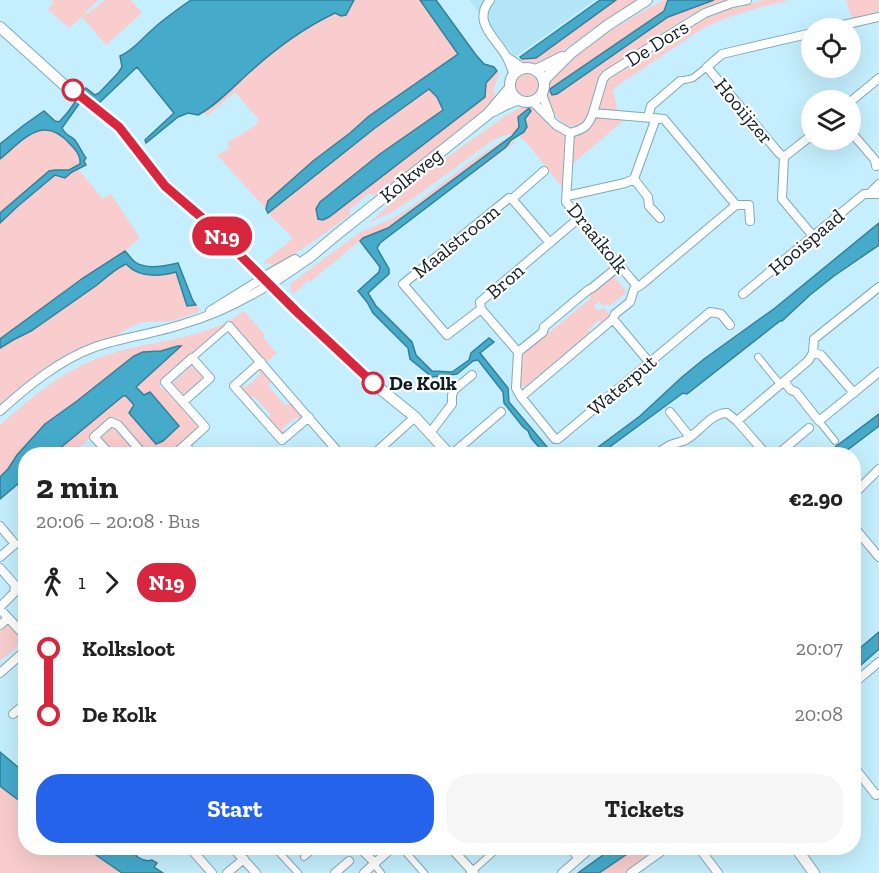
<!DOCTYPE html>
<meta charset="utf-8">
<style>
body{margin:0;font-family:"Zilla Slab",serif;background:#f6f6f6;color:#222;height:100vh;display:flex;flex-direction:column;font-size:22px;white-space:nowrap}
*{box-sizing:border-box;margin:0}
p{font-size:20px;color:#767676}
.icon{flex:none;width:33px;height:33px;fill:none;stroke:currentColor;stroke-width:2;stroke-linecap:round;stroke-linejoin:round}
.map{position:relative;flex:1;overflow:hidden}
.details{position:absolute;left:18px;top:447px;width:843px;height:408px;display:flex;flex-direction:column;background:#fff;border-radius:24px;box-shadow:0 6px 24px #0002}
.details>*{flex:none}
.badge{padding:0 12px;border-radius:20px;font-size:21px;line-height:39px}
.fabs{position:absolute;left:801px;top:18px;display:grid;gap:12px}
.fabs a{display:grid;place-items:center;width:60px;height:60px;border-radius:50%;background:#fff;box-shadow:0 6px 24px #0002;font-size:30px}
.map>.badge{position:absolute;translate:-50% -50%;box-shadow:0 0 0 3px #fff}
.legs{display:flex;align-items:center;gap:9px;height:66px;padding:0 18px;font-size:20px}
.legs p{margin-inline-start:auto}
.head{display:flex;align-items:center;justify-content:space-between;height:102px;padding:0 18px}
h1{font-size:33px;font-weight:800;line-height:45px}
.button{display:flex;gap:12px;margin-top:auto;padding:12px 18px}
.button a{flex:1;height:69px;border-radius:24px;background:#2563eb;color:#fff;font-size:24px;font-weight:800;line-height:69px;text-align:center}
.button a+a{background:#f6f6f6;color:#222}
ul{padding:0 18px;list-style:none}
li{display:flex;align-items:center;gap:21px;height:66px;font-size:22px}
li i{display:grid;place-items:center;width:9px;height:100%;margin:0 8px;background:currentColor}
li i::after{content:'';width:15px;height:15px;margin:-8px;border:4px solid;border-radius:50%;background:#fff}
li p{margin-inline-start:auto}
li:first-child i{background:linear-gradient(#0000 50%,currentColor 0)}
li:last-child i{background:linear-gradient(currentColor 50%,#0000 0)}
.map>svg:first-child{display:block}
.built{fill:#b2e5f8}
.green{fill:#f9cdce}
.water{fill:#46abcb;stroke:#358098;stroke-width:1.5}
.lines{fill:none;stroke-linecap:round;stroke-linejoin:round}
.pedestrian-casing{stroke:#81a9b7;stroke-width:8}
.minor-casing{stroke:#81a9b7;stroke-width:10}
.tertiary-casing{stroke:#81a9b7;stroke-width:12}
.pedestrian{stroke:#fff;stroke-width:6}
.minor{stroke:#fff;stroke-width:8}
.tertiary{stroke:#fff;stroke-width:10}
.line-1-casing{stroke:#fff;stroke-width:14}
.line-1{stroke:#d7263d;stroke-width:9}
.stop-1-dot{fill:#fff;stroke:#d7263d;stroke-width:3}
.labels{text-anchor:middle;stroke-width:4.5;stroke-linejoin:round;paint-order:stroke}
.street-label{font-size:20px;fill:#0d1d22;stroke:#fff}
.stop-label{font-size:20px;font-weight:bold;fill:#0d1d22;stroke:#fff;text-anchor:start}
</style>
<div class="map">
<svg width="879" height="873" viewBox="0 0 879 873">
<rect width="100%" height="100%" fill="#c5effe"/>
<path class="built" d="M469 0H595L515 57Z"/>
<path class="green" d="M52 0H99L88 10 83 17 105 0H131L142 13 106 45 82 17 69 28 48 10 53 2Z
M354 0H420L458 53 369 116 268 201 266 209 217 155 230 148 227 143 257 124 258 119 236 93H234L207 116 203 112 277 49 290 40 335 13 341 16 346 15Z
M616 0H637L609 18 565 49 546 60 538 64 523 62 522 59 536 58Z
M664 0H668L664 11 550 89V91L552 94H557L668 17 714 0H730L719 3 685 18 600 74 587 116 583 123 574 126H566C558 118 547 108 546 96 545 85 552 75 560 68 566 61 575 56 582 51 608 31 635 15 664 0Z
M764 0H790C761 7 729 15 702 29L614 88 613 91 618 112 601 111 599 106 606 81 609 78 694 23 723 11Z
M846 0H879V11L852 19Z
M497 71 499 74 493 90 496 98 483 111 376 195 368 194 349 210 350 215 311 243 274 267 272 264 263 263 293 238 268 213 375 128 429 89 437 97 443 110 380 154 329 217 485 97 486 83Z
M516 85a11 11 0 1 1 22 0a11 11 0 1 1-22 0Z
M527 106C543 108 550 130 565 135L562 187 526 142 519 137 524 132 527 127 525 119 529 108 520 115 518 118 520 127 512 136 510 134 499 137 489 143 408 202 394 211 369 223 428 171 505 116 520 108Z
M597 118 624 120 571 165 574 137 590 129Z
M40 129C57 130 81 145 80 164L69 170 49 172 0 213V159L31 134Z
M503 140 517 141 398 229 388 228 363 238 310 282 308 280 293 295 290 284 360 232 391 219 407 210 470 162Z
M78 169 103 199 111 194 140 238 125 251 0 339V223L18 206 55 175 69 176 72 172Z
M126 264C139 278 158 275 176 272L187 306 196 305 201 311 172 321 145 322 132 326 118 335 89 345 70 353 33 378 0 404V348C10 340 22 336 33 329 55 316 75 297 97 285 106 277 115 269 126 264Z
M613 275 627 292 609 306 606 304 603 306 599 302 594 305 598 311 604 308 611 316 603 324 599 320 588 330 592 334 586 339 584 338 530 383V386L525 389V387L522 386 521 383 522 357 526 352 525 350 547 329 550 332 591 298 588 293H592Z
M244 311 265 335 263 337 277 353 266 363 231 323 159 386 162 389 167 388 200 427 170 454H149L117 418 114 417 72 454H53L123 396H126L134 405 129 413 147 393 144 395 136 387 181 346 161 351 146 352 134 356 77 401 45 424 17 455 8 469 0 477V425C34 395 68 366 113 353 157 339 205 340 244 311Z
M194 365 207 378 185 398 172 384 191 366Z
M258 369 262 370 272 381 268 386 286 406 290 402 302 417 300 420 296 417 282 429 285 433 281 434 267 419 271 415 255 397 250 400 240 388V386L246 387 260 375Z
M114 427 132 448 125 454H111L113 452 100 439 111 428Z
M9 623 25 640 0 661V631Z
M0 781 25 797 26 848H97L134 873H0Z
M636 848H660L625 873H599Z"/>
<path class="water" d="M191 0H354L346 15 341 16 335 13C306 27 275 49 251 71 235 85 216 106 198 115L188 113 178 117 146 143 145 140 174 113 137 67 98 104 81 101 62 128C67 137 68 134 74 139 78 143 82 153 86 158L84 161 86 165 72 172 65 178 55 175 18 206 0 223V213L49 171 55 170H69L80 164C81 156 76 150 70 144 43 113 23 140 0 159V144L24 125 44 111 55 121 59 122 68 112 82 92 86 88 95 95 99 93 118 73 122 67 120 56C134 50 142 38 153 29 165 18 178 9 191 0Z
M420 0H436L476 55 484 64 494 67 497 71 486 83 485 97 329 217 323 220 318 219 316 209 320 202 380 154 443 110 437 97 429 89 375 128 268 213 266 209 268 201 313 161 350 133 369 116 458 54Z
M600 0H616L536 58 522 59 520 57Z
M668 0H714L668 17 557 94 552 95 550 91V89L664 11Z
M529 108 531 111 525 119 527 127 524 132 511 140 506 147 380 243 377 248 389 269V274L368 293 376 306 412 342 416 355 432 371 452 372 469 360 471 353 489 338 494 342 480 353 508 388 509 402 553 454H545L531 438 528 431 523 427 504 403 503 392 478 360 473 361 457 374 432 377 410 359 408 348 373 313 367 302 358 291 379 272 380 267 360 241 363 238 388 228 512 136 519 127 518 117Z
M879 223V245L834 276 810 295 782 321H780L687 394 683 393 600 454H589L640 416 682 377 704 359 775 308Z
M125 251C128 254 131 259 135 262 146 270 166 266 178 263L193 301 196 305 187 306 176 272C158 277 139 278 126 264 115 269 106 277 97 285L31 331 13 340 0 348V339L83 278Z
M178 346H181L136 387 144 395 150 392 179 426 163 441 156 444 129 413 134 405 126 396H123L53 454H26L25 478 0 499V477L8 469 17 455 45 424 77 401 134 356 143 352 161 351Z
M879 414V426L842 454H826Z
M879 632V649L854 671V653Z
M0 752 25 773V805L0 786Z
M86 848H129C135 855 142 863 152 860L157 863 154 867 163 873H122Z
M613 848H636L599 873H578Z"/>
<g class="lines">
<defs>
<path id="pedestrian" d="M680 81 693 78 707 67
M758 357 780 384
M192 358 229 326
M819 421 835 441
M275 848 298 873
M402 848 424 873
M304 857 315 848
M374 864 381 873
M470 873 497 849"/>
<path id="minor" d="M490 0C472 22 495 37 506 56 509 61 511 68 514 74
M830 28 879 17
M507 57 523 68
M542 94 550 116
M532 101 556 125 570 133
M850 102 879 78
M593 113 603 79 606 75 682 27 705 13 732 3 747 0
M648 117 651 106 680 81
M850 131 875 160 876 166
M812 135 784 157 782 199 813 236
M784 157 779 153 707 67 722 54 812 33
M634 179 648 197 649 206 660 218
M870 193 879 184
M567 196 625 183 634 179 656 118
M512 199 550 243
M619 266 592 288 588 290 544 327 543 332 518 352 516 388 521 397 613 319 615 314 630 302 634 289 641 285 736 205H749L750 221
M637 286 566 202 570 133C584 129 588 127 593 113L664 119 736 205
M743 294 864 194H879
M481 309 447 335 403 284 509 198 512 199 544 171
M210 311 263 278
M613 319 649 362
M229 326 340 454
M518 352 481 309 480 302 579 218
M813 353 821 355 854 393
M261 362 234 386 282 440 309 417
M784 382 791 390 796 392 819 421 879 372
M521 397 555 439H558L710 312 721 314 730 325
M183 402 210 378 192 358 165 382 205 427 185 445 193 454
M0 411C28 386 59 360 95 347 123 337 154 334 183 324 214 315 243 301 270 284
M670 412 690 437
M737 421 766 454
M430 433 452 404V395L454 390 472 375
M107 451 94 437 111 422 118 425 143 454
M175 454 185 445
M374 454 415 417
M452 454 501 412
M657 454C662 450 667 446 673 444 678 442 683 442 687 439 700 432 711 413 727 413L737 421 808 361 813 353 814 339 879 287
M778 454 809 428
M854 494 879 469
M854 524 858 532 879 557
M0 526 15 544 0 557
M0 568 15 585 14 593 0 607
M0 609 26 637
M0 625 8 618
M0 673 26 650
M854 683 879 662
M13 714 26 703
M854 767 876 795 879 794
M190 848 212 873
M233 848 256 873
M360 848 375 863 392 848
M451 848 474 873
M570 848 579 858
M699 848 718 873
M227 873 244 859
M335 873 349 861
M364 873 375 863
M562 873 591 848
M631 873 666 848"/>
<path id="tertiary" d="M0 27 63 84 85 99 119 127 166 186 209 223 297 312 373 383 415 417 449 454
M510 85a17 17 0 1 1 34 0a17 17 0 1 1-34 0Z
M536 70 562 57
M544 82 546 78 571 53 608 25 647 0
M491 112C498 109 512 100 519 100
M263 278 295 260
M270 284 310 257 335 236 488 114 510 88
M796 848 814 873"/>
</defs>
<use href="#pedestrian" class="pedestrian-casing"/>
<use href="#minor" class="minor-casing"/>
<use href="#tertiary" class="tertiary-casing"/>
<use href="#pedestrian" class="pedestrian"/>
<use href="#minor" class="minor"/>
<use href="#tertiary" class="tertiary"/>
</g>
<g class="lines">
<defs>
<path id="line-1" d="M73 90 119 127 165 186 208 223 297 312 373 383"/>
</defs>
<use href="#line-1" class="line-1-casing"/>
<use href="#line-1" class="line-1"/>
</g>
<g class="stop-1-dot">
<circle cx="73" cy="90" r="10"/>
<circle cx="373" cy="383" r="10"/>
</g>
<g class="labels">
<g class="street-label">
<text transform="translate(657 43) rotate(-32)" y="7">De Dors</text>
<text transform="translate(744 111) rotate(50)" y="7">Hooiijzer</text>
<text transform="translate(411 175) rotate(-39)" y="7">Kolkweg</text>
<text transform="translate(598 238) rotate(51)" y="7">Draaikolk</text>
<text transform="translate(456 241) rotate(-39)" y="7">Maalstroom</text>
<text transform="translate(806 242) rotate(-40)" y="7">Hooispaad</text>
<text transform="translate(505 281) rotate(-41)" y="7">Bron</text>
<text transform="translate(622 385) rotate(-40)" y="7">Waterput</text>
</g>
<g class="stop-label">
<text x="389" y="390">De Kolk</text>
</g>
</g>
</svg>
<div class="fabs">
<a><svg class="icon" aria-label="locate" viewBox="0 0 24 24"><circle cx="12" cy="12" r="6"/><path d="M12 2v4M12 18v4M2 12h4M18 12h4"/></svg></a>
<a><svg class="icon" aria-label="layers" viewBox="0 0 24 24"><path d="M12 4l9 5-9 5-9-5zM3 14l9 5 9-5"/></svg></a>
</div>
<b class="badge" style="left:222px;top:236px;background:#d7263d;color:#fff">N19</b>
<section class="details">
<div class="head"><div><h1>2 min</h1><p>20:06 – 20:08 · Bus</p></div><b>€2.90</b></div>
<div class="legs"><svg class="icon" aria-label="walk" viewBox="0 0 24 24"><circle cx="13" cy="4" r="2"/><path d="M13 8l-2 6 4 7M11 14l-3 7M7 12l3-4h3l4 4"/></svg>1<svg class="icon" aria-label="forward" viewBox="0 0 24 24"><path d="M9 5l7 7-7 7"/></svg><b class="badge" style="background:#d7263d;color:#fff">N19</b></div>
<ul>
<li><i style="color:#d7263d"></i><b>Kolksloot</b><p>20:07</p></li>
<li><i style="color:#d7263d"></i><b>De Kolk</b><p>20:08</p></li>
</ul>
<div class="button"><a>Start</a><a>Tickets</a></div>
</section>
</div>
